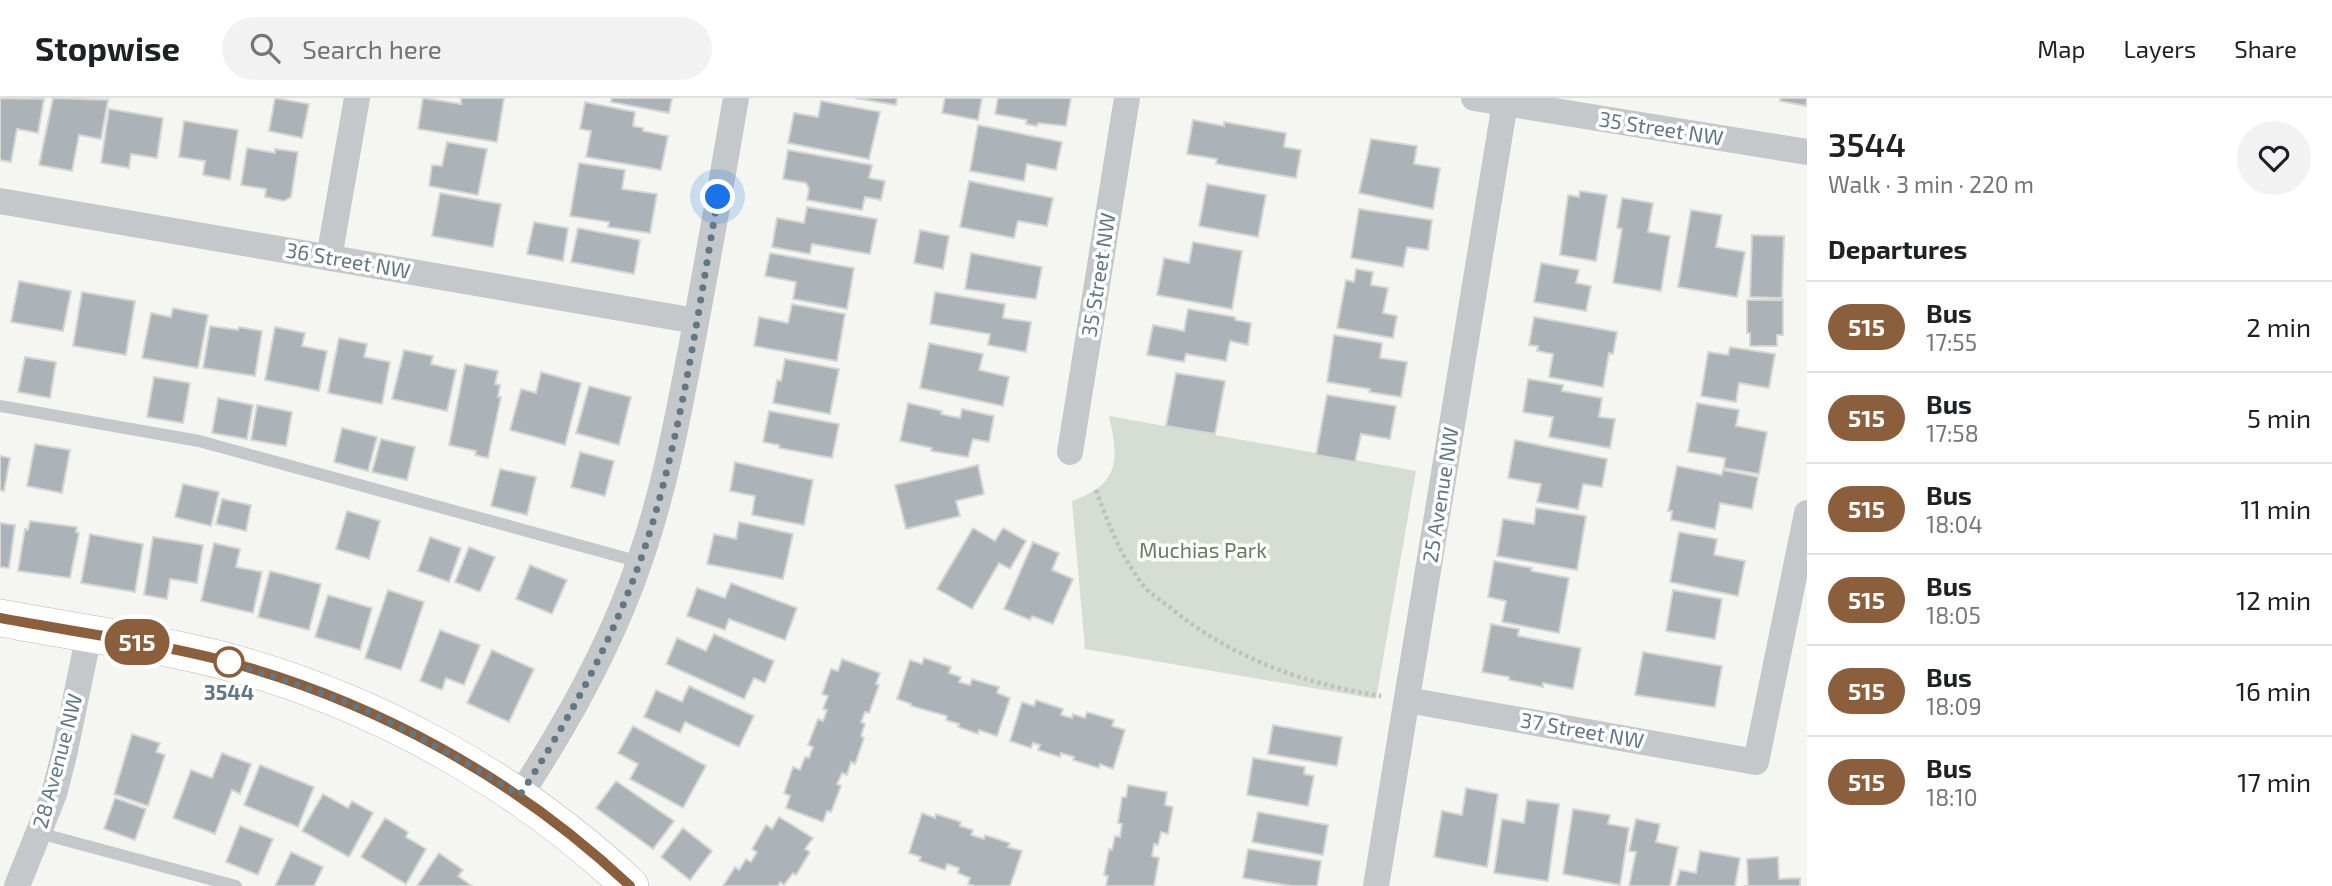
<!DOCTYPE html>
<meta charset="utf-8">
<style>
body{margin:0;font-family:"Exo 2",sans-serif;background:#f2f2f2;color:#202124;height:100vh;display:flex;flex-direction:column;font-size:26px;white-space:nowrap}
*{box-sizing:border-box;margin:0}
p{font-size:23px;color:#757577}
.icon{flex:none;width:38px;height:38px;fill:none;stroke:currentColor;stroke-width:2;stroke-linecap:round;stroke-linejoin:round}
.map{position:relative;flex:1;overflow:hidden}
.panel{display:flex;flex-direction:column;background:#fff;width:525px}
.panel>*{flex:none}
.badge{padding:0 14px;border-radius:23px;font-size:24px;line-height:46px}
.you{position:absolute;width:35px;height:35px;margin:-18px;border:5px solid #fff;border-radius:50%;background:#1a73e8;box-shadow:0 0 0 10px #1a73e833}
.map>.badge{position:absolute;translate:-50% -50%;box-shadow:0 0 0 4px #fff}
h2{padding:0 21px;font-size:26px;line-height:63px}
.round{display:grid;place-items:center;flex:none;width:74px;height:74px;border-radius:37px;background:#f2f2f2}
.summary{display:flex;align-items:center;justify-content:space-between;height:119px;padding:0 21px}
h1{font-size:33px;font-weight:600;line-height:52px}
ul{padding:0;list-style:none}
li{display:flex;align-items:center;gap:21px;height:91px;padding:0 21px;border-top:2px solid #e0e0e0}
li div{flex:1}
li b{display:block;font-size:26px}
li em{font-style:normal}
li .badge{min-width:77px;font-weight:700;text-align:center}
header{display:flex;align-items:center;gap:42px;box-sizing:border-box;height:98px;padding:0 35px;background:#fff;border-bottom:2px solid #e0e0e0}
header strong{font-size:33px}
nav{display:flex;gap:38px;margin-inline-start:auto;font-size:24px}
.search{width:490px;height:63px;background:#f2f2f2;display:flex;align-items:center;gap:18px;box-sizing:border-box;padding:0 24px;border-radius:38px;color:#757577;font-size:26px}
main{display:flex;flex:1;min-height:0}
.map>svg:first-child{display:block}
.green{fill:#d6ddd2}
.building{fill:#abb3b8;stroke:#d6d6d4;stroke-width:2}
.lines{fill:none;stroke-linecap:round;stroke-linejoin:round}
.secondary-casing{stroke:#b4babe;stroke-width:38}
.path{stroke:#bec0c2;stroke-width:4.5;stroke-dasharray:3.5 3.5;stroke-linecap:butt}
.lane{stroke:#c4c8cb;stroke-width:12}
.street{stroke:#c4c8cb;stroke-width:26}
.secondary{stroke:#fff;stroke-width:37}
.line-casing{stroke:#fff;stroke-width:16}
.line{stroke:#8b5e3c;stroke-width:10}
.walk{stroke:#627684;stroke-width:7;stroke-dasharray:0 12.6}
.stop-dot{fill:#fff;stroke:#8b5e3c;stroke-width:3.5}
.labels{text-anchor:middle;stroke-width:7;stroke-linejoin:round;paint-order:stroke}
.street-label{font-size:21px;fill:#627684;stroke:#fff}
.park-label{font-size:21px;fill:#677b61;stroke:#fff}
.stop-label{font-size:21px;font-weight:bold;fill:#627684;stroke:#fff}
</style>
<header>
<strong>Stopwise</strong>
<div class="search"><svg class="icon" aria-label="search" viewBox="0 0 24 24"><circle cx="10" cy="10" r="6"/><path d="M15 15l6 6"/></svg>Search here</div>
<nav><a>Map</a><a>Layers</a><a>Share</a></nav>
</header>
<main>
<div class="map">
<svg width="1807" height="788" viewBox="0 0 1807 788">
<rect width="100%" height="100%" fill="#f5f5f1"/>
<path class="green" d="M1109 318 1416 373 1376 601 1085 551 1072 403C1120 386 1119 362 1109 318Z"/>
<path class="building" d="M0 0 44 1 38 35 17 31 11 64 0 62Z
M53 0 108 2 101 41 79 37 72 73 39 67Z
M275 0 309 6 302 40 269 33Z
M423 0 461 6V0H504L497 44 418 31Z
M612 0H672L669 15 611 4Z
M855 0H897L896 7Z
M945 0H982L978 22 942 15Z
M998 0H1071L1066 28 1038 25 1037 28 1026 26 1027 22 995 16Z
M1781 0H1807L1806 8 1780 3Z
M821 3 880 14 869 61 788 45 794 15 818 19Z
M585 4 635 14 633 28 643 30V33L668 38 661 72 586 59 591 33 580 31Z
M109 11 163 20 157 60 131 56 129 70 101 65Z
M1193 22 1224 28V24L1286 35 1284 49 1301 52 1296 80 1216 66 1217 61 1187 56Z
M184 23 238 32 230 82 203 77 205 63 179 59Z
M978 27 1062 44 1056 72 1027 66 1024 83 970 73Z
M1371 41 1417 48 1414 66 1440 70 1433 111 1359 95Z
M447 44 487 51 478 97 429 88 432 67 442 68Z
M247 50 275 55V51L298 54 291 99 284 103 265 99 266 91 241 87Z
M788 52 872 67 869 80 885 83 881 102 865 99 862 112 807 102 809 91 806 85 783 81Z
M579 65 625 72 622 91 657 96 650 135 608 129 609 124 570 118Z
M969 83 1053 100 1047 128 1018 123 1014 140 960 129Z
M1207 86 1266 97 1258 139 1199 128Z
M1580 93 1607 97 1596 163 1560 157 1568 97 1579 99Z
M440 95 501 106 493 149 432 138Z
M1622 100 1653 105 1648 134 1670 138 1661 193 1613 185 1622 131 1617 130Z
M807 109 877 121 870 156 812 146 810 156 772 149 777 120 804 125Z
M1359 111 1432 122 1428 152 1407 149 1403 169 1351 160Z
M1691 112 1722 117 1716 149 1745 154 1737 199 1678 189Z
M534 124 568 130 563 163 527 156Z
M578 130 640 142 634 176 571 164Z
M920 132 949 138 943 171 914 165Z
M1752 137 1784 138 1782 200 1750 199Z
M1193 144 1242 153 1232 211 1157 197 1164 160 1189 165Z
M770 155 854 170 847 211 793 201 796 184 765 178Z
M971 155 1042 169 1036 201 965 191Z
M1541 165 1579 172 1576 185 1591 188 1586 213 1534 204Z
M1356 171 1373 174 1371 187 1388 190 1383 215 1397 218 1393 240 1337 230 1346 182 1354 184Z
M19 183 71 193 63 233 11 224Z
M82 194 135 203 126 257 73 248Z
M935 194 1005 206 1003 220 1031 224 1026 254 988 247 990 236 930 226Z
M1747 202H1783V237H1777V248H1750V235H1747Z
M792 206 845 216 837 263 754 248 759 219 788 225Z
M173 210 208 217 198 270 142 260 151 215 171 219Z
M1188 211 1235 219V222L1251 225 1248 247 1230 243 1226 263 1186 256 1184 264 1147 257 1153 227 1184 233Z
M1534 219 1617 234 1613 256 1609 255 1603 289 1549 279 1553 256 1537 253 1538 248 1529 247Z
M210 228 238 232 239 229 262 233 255 278 203 270Z
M275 229 305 235 302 248 327 253 319 293 265 282Z
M1334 237 1382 245 1380 260 1407 264 1401 299 1369 294 1370 291 1327 284Z
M339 240 367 246 364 259 390 264 382 306 328 295Z
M929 245 983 256 979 272 1009 279 1003 308 920 290Z
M1730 249 1775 256 1769 290 1739 285 1736 304 1701 298 1708 254 1728 257Z
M404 252 433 258 431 266 456 272 447 313 392 301Z
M25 259 56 264 50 300 18 294Z
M785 261 839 271 830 316 773 305 777 282 781 283Z
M465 266 498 273 495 286 500 287 498 299H501L488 360 475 357 476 353 449 347Z
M541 274 581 285 565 347 510 332 521 291 536 295Z
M1176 275 1225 283 1215 336 1166 328Z
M154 279 190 285 183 325 147 319Z
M1528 281 1563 287 1562 293 1602 300 1599 319 1615 321 1610 350 1549 339 1553 319 1523 314Z
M589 288 631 299 619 347 576 335Z
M1327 297 1396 308 1390 341 1361 336 1355 364 1316 357Z
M218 300 253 307 247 341 212 335Z
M908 305 942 313 941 316 960 320 962 311 994 318 989 344 973 341 968 359 931 353 932 350 900 343Z
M1697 305 1739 312 1736 328 1767 334 1759 376 1724 370 1725 360 1688 354Z
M257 307 292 314 286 348 251 342Z
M769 313 839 326 832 360 779 350V347L763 344Z
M342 330 377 339 368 373 334 364Z
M381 341 415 349 407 382 372 374Z
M1515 342 1607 361 1602 389 1583 386 1578 411 1537 404 1541 386 1508 380Z
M35 346 70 352 62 395 27 388Z
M580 354 614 363 605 398 571 389Z
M0 358 10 360 4 393 0 392Z
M735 364 813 382 804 427 752 417 755 398 730 393Z
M978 367 984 396 956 403 960 418 906 431 895 387Z
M1677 368 1722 377 1723 372 1758 379 1752 411 1720 405 1715 431 1671 422 1672 413H1668Z
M500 371 536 379 527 417 491 408Z
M183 386 219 394 211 428 175 419Z
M222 401 251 407 246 433 216 426Z
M1536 410 1586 418 1577 472 1497 458 1503 421 1534 426Z
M347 413 380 423 369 461 336 451Z
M30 423 77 429 76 434 79 435 70 480 18 473 25 431 28 432Z
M739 424 793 436 783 481 707 466 714 436 736 441Z
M0 425 15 427 9 470 0 469Z
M973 430 995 443 1003 430 1026 443 1010 471 999 465 972 511 937 491Z
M1679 434 1717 441 1714 457 1745 463 1738 498 1670 484Z
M90 436 143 446 135 494 81 485Z
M153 439 203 447 197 485 170 481 167 501 144 497Z
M430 439 461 450 449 484 418 473Z
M1033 444 1059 455 1052 472 1073 481 1053 526 1032 518 1030 522 1004 511Z
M214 445 240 451 236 469 262 474 253 515 201 503Z
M469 449 495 459 480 494 455 484Z
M1494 463 1532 470 1531 473 1569 480 1559 535 1502 524 1506 503 1488 499Z
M530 467 567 482 552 516 516 501Z
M270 473 321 486 309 532 258 519Z
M731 485 797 510 785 542 729 521 725 532 687 518 697 490 725 500Z
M388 492 424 504 401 572 365 560Z
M1673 492 1722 501 1715 541 1666 533Z
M328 497 372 510 360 552 315 539Z
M1491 526 1519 531 1518 538 1581 550 1573 591 1543 585V589L1509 582V579L1482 574Z
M440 532 480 547 464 587 446 580 442 592 420 583Z
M714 536 774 563 765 585 754 580 744 601 666 566 677 540 706 553Z
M492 552 534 571 509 624 467 605Z
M1643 554 1722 568 1715 609 1635 597Z
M924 560 951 569 949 575 961 579 959 584 970 587 972 581 999 589 997 595 1010 600 997 638 979 632 978 636 958 629 959 626 946 622 947 618 911 608V606L897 601 910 562 922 566Z
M842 561 880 575 876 586 879 587 869 615 865 614 861 624 865 626 861 638 864 640 855 666 851 664 847 677 842 675 837 686 841 688 831 714 827 713 823 724 786 710 790 698 784 695 793 669 800 672 805 659 809 660 813 649 808 647 818 621 823 623 827 612 823 611 828 598 822 596 831 571 838 573Z
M689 588 754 618 739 649 685 624 680 635 644 619 656 592 682 604Z
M1036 602 1063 611 1061 617 1072 620 1073 616 1085 620 1087 614 1114 622 1112 628 1125 632 1113 671 1100 666 1099 670 1073 662 1074 659 1061 655 1060 659 1038 652 1040 647 1033 645 1031 650 1010 643 1022 604 1034 608Z
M1273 627 1342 639 1337 668 1268 656Z
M633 628 706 668 683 710 630 681 638 666 618 655Z
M132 636 160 645 156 654 165 657 148 708 114 696Z
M222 655 251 666 240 696 232 692 215 736 173 720 191 672 212 680Z
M1253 660 1305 669 1304 676 1314 678 1308 708 1247 697Z
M260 667 314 689 298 729 244 707Z
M616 683 674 723 653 751 596 710Z
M1128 687 1167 694 1165 707 1173 709 1168 736 1161 734 1158 747 1154 746 1152 758 1159 760 1154 788H1106L1108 778 1104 777 1109 751 1112 752 1115 738 1120 739 1122 726 1118 725 1122 699H1126Z
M1466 690 1498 696 1487 769 1434 759 1442 713 1462 717Z
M323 696 348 710 352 703 373 715 349 759 302 733Z
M115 700 146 711 135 742 104 731Z
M1527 702 1559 706 1548 783 1494 775 1502 721 1524 725Z
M1573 711 1610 717 1608 726 1629 730 1620 787 1563 776Z
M1258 714 1328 727 1323 757 1252 744Z
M922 715 935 720 936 716 961 724 960 728 973 732 971 737 984 741 985 737 1010 745 1008 749 1022 753 1010 788H975L968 786 970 780 958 775 959 770 947 766 945 772 919 763 921 759 909 755Z
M779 719 813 740 805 751 810 754 796 777 793 775 784 787 780 784 778 788H723L735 769 739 772 746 761 751 764 757 754 752 751 766 727 772 731Z
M385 720 408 734 406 739 426 751 406 786 361 759Z
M1636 721 1660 726 1656 744 1678 749 1670 788H1629L1636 754 1629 753Z
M240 728 273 741 258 777 226 764Z
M683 730 712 753 690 782 661 759Z
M1248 751 1321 763 1317 788H1292L1243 780Z
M1700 753 1740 760 1735 788H1676L1680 772 1696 775Z
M291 754 323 769 314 788H275Z
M439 755 463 772 458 778 472 788H417Z
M1778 759 1779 781 1800 780V788H1744H1748L1747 761Z"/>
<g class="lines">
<defs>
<path id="secondary" d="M0 520C75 534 151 544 225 563 375 603 517 682 630 788"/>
</defs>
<use href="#secondary" class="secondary-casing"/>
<path class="path" d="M1096 392C1108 426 1121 458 1143 487 1150 496 1162 503 1172 511 1232 560 1304 586 1381 598"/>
<path class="lane" d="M0 308 199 343 640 464
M39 735 236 788"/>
<path class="street" d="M1474 0 1807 54
M0 103 696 223
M329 160 357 0
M1070 354 1127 0
M1407 602 1756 664 1807 415
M520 697C568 624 612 545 640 462 663 396 676 329 689 261 706 174 721 87 736 0
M17 788 54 696 64 657 89 536
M1376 788 1505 5"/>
<use href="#secondary" class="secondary"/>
</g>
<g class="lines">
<defs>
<path id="line" d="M0 520C75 534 151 544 225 563 375 603 517 681 630 788"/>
</defs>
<use href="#line" class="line-casing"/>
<use href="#line" class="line"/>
<path class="walk" d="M229 564H227C271 578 316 591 359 610 415 635 468 665 520 697 575 613 623 523 652 427 684 320 699 208 718 99"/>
</g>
<circle class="stop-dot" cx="229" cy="564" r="14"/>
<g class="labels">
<g class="street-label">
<text transform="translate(1661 31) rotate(9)" y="7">35 Street NW</text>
<text transform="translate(348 163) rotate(10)" y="7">36 Street NW</text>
<text transform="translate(1099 177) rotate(-81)" y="7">35 Street NW</text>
<text transform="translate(1441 397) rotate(-81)" y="7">25 Avenue NW</text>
<text transform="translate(1582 633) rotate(10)" y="7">37 Street NW</text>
<text transform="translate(58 663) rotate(-75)" y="7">28 Avenue NW</text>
</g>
<g class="park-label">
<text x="1203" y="460">Muchias Park</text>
</g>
<g class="stop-label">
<text x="229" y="602">3544</text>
</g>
</g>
</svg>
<div class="you" style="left:718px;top:99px"></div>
<b class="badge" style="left:137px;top:544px;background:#8b5e3c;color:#fff">515</b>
</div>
<section class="panel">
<div class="summary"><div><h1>3544</h1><p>Walk · 3 min · 220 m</p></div><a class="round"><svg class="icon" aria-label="heart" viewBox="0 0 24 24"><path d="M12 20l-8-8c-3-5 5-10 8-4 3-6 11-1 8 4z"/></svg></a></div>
<h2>Departures</h2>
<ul>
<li><span class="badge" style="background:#8b5e3c;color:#fff">515</span><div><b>Bus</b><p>17:55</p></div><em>2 min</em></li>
<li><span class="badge" style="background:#8b5e3c;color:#fff">515</span><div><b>Bus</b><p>17:58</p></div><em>5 min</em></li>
<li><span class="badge" style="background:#8b5e3c;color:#fff">515</span><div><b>Bus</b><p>18:04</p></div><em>11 min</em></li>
<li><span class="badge" style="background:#8b5e3c;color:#fff">515</span><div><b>Bus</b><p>18:05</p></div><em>12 min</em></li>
<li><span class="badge" style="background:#8b5e3c;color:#fff">515</span><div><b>Bus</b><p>18:09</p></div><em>16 min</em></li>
<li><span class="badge" style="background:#8b5e3c;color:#fff">515</span><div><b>Bus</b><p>18:10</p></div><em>17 min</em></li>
</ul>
</section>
</main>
